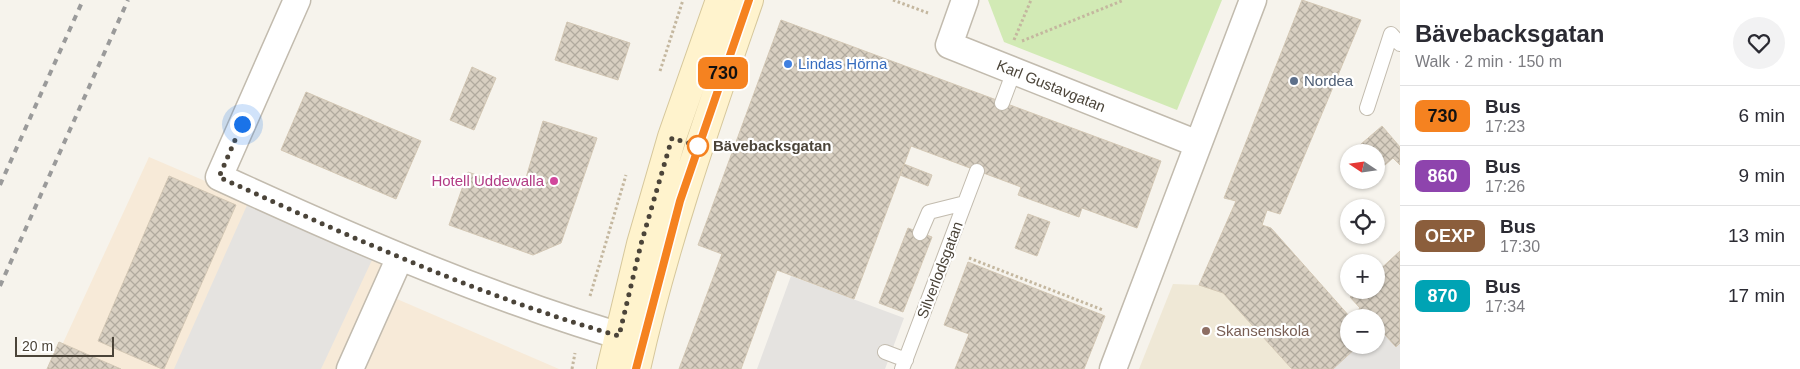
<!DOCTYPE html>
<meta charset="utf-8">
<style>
body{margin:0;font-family:Helvetica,sans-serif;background:#f2f2f3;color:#2b2b33;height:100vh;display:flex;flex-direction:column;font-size:19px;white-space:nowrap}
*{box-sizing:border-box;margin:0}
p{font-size:16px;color:#7c7c81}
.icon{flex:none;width:28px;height:28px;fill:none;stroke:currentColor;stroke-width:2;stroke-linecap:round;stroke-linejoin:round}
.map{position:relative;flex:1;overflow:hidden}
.details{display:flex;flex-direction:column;background:#fff;width:400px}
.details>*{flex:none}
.badge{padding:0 10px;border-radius:8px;font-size:18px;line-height:32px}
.needle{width:32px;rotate:283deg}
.controls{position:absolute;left:1340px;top:144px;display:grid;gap:10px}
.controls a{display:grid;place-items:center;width:45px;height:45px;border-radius:50%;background:#fff;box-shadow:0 1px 4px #0004;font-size:25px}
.scale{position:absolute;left:15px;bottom:12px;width:99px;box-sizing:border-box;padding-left:5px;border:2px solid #4b4439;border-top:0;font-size:14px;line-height:18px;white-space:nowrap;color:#4b4439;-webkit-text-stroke:4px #fff;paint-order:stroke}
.you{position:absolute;width:25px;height:25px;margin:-12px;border:4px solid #fff;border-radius:50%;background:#1a73e8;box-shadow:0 0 0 8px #1a73e833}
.map>.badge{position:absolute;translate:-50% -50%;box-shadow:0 0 0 2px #fff}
.round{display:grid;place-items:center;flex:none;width:52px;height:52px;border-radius:26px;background:#f2f2f3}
.headline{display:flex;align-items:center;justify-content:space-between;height:85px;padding:0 15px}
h1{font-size:24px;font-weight:600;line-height:38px}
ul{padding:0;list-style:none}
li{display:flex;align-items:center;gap:15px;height:60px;padding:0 15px;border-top:1px solid #e1e1e2}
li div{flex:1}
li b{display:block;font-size:19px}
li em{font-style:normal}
li .badge{min-width:55px;font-weight:700;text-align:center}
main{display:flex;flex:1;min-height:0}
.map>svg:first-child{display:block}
.commercial{fill:#f7ead8}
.education{fill:#efe8d6}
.park{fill:#d2eab5}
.parking{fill:#e5e3e0}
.building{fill:url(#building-cross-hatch);stroke:#d3c7b4}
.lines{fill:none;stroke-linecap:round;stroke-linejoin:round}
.service-casing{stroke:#c2bbae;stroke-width:16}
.minor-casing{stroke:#c2bbae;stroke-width:29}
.secondary-casing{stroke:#d6c79b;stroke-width:30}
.path{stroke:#c4b79f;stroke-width:3;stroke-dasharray:2.5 2.5;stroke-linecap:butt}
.service{stroke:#fff;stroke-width:14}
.minor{stroke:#fff;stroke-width:26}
.secondary{stroke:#fff3cd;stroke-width:28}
.rail{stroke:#9a9a9a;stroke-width:4;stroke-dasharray:6 6;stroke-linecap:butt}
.line-casing{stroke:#fff;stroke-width:11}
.line{stroke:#f58220;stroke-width:8}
.walk{stroke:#4b4439;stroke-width:5;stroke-dasharray:0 9}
.shop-dot{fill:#3f7fe0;stroke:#fff;stroke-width:2}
.service-dot{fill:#5c6f8a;stroke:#fff;stroke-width:2}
.stop-dot{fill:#fff;stroke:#f58220;stroke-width:2.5}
.hotel-dot{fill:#d1479c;stroke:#fff;stroke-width:2}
.education-dot{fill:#8d6e63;stroke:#fff;stroke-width:2}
.labels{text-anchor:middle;stroke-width:4.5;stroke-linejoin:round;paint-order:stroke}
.shop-label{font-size:15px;fill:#366cbe;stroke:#fff;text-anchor:start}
.service-label{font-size:15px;fill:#4e5e75;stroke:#fff;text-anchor:start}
.street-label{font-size:15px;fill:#4b4439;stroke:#fff}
.stop-label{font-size:15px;font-weight:bold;fill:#4b4439;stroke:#fff;text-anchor:start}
.hotel-label{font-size:15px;fill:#b23c85;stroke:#fff;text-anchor:end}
.education-label{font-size:15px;fill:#785e54;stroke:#fff;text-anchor:start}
</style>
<main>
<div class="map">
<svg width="1400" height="369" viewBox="0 0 1400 369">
<defs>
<pattern id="building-cross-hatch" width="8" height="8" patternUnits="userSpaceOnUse" patternTransform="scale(1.25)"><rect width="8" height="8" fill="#d8cfc1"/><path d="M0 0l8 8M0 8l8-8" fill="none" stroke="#b1aa9e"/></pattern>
</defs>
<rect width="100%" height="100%" fill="#f6f3ec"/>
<path class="commercial" d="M149 157 392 261 344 369H51Z
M390 296 559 369H358Z"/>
<path class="education" d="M1173 284 1199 285 1223 293 1292 369H1139Z"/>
<path class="park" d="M988 0H1222L1177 110 1004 42Z"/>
<path class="parking" d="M248 203 372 260 321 369H174Z
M791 276 904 318 885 369H757Z
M1376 325 1396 346 1400 343V369H1333L1359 345H1376Z"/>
<path class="building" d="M1302 0 1361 20 1280 214 1267 210 1262 225 1271 228 1350 317 1360 308 1350 297 1358 290H1376V273L1400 251V343L1396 347 1376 325V318H1349V345H1359L1333 369H1292L1223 293 1199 285 1236 201 1224 198Z
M781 20 1161 161 1137 228 1082 208 1079 217 1018 195 1021 187 911 146 854 299 777 270 741 369H679L722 254 698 245Z
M567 22 630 43 618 80 555 60Z
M472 67 496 78 474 130 450 120Z
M306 92 421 141 396 199 281 150Z
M543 121 597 138 561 243 533 255 449 225 468 172 522 191Z
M1382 126 1400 147V165L1393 158 1376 173V152L1353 151Z
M904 164 932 175 928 186 900 175Z
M169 176 236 205 164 369H162L98 341Z
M1028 214 1050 222 1037 256 1015 248Z
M908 228 932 237 903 312 879 303Z
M968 262 1105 316 1084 369H955L969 334 944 325Z
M59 342 121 369H47Z"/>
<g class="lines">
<defs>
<path id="service" d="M1002 103 1014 71
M1367 108 1391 34 1400 44
M920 233 929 212 965 203
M885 352 906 360
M902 369 977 171"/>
<path id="minor" d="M297 0 219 177C356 240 496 301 641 342
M965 0 949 45 1198 144
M350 369 400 257
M1113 369 1253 0"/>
<path id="secondary" d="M611 369 641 244 672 137 720 0
M636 369C664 243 707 122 749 0"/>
</defs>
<use href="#service" class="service-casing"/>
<use href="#minor" class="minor-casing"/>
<use href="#secondary" class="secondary-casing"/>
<path class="path" d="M893 0 928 13
M1014 40 1031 0
M1022 41 1124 0
M660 71 683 0
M969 258 1103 310
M590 296 626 175
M572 369 575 353"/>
<use href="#service" class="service"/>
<use href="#minor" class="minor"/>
<use href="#secondary" class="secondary"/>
<path class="rail" d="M0 185 83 0
M0 286 128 0"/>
</g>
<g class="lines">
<defs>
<path id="line" d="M636 369 680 201 749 0"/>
</defs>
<use href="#line" class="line-casing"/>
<use href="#line" class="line"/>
<path class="walk" d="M242 124 219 177C348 236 482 297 619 336L641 244 672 138 698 146"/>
</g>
<circle class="shop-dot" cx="788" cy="64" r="5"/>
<circle class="service-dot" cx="1294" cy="81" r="5"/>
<circle class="stop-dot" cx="698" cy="146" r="10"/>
<circle class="hotel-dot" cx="554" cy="181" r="5"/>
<circle class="education-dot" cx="1206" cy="331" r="5"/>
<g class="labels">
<g class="shop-label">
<text x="798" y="69">Lindas Hörna</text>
</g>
<g class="service-label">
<text x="1304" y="86">Nordea</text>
</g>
<g class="street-label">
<text transform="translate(1051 86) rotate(22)" y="5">Karl Gustavgatan</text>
<text transform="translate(940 270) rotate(-69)" y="5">Silverlodsgatan</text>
</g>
<g class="stop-label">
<text x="713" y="151">Bävebacksgatan</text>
</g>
<g class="hotel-label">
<text x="544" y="186">Hotell Uddewalla</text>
</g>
<g class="education-label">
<text x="1216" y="336">Skansenskola</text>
</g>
</g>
</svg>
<div class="controls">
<a><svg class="needle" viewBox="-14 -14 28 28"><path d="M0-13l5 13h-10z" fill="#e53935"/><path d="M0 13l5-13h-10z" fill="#7c7c81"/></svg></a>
<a><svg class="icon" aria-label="locate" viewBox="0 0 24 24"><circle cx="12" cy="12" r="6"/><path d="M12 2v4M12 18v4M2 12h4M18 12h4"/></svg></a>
<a>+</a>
<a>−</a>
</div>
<div class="scale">20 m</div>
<div class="you" style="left:242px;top:124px"></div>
<b class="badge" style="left:723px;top:73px;background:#f58220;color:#111">730</b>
</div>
<section class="details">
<div class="headline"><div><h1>Bävebacksgatan</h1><p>Walk · 2 min · 150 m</p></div><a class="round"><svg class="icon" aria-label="heart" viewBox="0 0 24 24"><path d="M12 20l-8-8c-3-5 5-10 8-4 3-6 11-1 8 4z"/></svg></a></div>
<ul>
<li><span class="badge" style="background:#f58220;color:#111">730</span><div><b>Bus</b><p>17:23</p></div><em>6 min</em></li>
<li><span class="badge" style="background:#8e44ad;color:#fff">860</span><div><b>Bus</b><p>17:26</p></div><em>9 min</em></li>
<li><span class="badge" style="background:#8b5e3c;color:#fff">OEXP</span><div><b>Bus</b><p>17:30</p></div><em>13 min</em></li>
<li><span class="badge" style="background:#00a3b4;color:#fff">870</span><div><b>Bus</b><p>17:34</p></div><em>17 min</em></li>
</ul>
</section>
</main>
